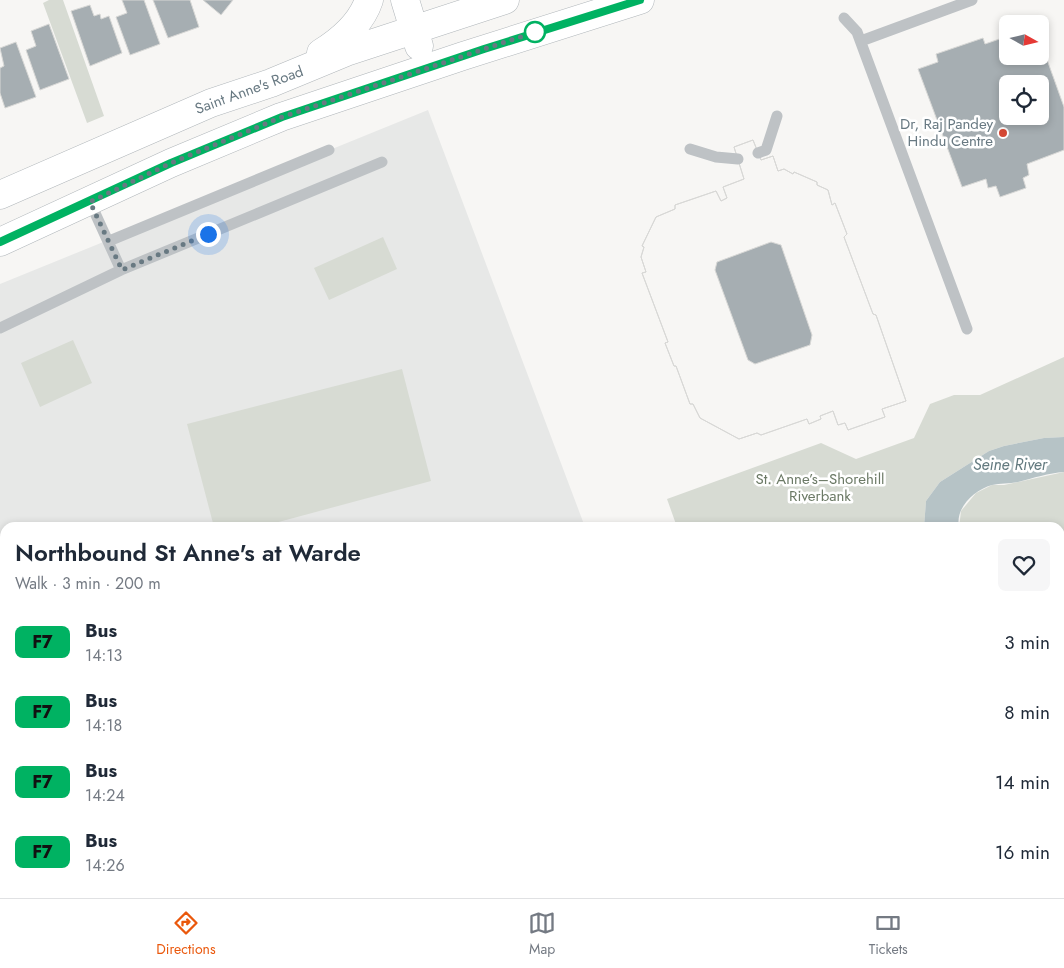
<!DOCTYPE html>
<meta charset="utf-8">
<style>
body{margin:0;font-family:Jost,sans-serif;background:#f6f6f7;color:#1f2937;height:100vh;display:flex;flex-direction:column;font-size:19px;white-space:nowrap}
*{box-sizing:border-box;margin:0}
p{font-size:16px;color:#747a83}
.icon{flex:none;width:28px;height:28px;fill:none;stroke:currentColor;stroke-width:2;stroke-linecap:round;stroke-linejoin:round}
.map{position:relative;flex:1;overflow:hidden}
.side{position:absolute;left:0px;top:522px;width:1065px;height:376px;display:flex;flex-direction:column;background:#fff;border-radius:15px 15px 0 0;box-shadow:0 2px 8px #0003}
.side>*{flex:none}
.badge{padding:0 10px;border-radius:8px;font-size:18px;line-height:32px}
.needle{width:32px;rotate:98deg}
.controls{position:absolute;left:999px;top:15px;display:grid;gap:10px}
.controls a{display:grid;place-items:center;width:50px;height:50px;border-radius:8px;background:#fff;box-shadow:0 2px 8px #0003;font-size:25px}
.you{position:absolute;width:25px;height:25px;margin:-12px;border:4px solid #fff;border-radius:50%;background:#1a73e8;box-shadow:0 0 0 8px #1a73e833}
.map>.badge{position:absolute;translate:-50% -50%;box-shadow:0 0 0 2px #fff}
.round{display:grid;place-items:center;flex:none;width:52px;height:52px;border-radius:8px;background:#f6f6f7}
.overview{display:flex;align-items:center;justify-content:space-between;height:85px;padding:0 15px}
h1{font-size:24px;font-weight:600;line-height:38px}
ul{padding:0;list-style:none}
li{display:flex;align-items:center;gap:15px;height:70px;padding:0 15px}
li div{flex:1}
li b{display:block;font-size:19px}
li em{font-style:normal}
li .badge{min-width:55px;font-weight:700;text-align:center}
.menu{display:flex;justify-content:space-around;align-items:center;height:70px;border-top:1px solid #e0e1e3;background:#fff;font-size:14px;color:#747a83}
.menu a{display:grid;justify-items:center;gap:2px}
.menu .current{color:#ea580c}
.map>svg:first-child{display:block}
.built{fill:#e7e8e7}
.green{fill:#d7dbd3}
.water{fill:#b6c3c6}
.building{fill:#a6aeb2;stroke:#d8d8d6;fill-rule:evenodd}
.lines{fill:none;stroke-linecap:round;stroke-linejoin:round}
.secondary-casing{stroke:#b0b6ba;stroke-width:29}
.lane{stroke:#bec2c5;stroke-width:11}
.secondary{stroke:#fff;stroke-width:28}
.line-casing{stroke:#fff;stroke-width:11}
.line{stroke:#00b262;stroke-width:8}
.walk{stroke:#687982;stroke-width:5;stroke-dasharray:0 9}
.stop-dot{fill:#fff;stroke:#00b262;stroke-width:2.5}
.poi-dot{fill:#d54935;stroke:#fff;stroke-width:2}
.labels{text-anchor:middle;stroke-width:5;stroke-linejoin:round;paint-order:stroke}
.street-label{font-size:15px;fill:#687982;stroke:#fff}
.poi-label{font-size:15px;fill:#687982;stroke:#fff;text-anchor:end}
.park-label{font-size:15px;fill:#6c7a66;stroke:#fff}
.water-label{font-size:16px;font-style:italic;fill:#637a7f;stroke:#fff}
</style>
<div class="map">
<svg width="1064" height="898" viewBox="0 0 1064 898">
<rect width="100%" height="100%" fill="#f7f6f4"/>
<path class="built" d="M428 110 585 527 5 528V620L0 618V284Z"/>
<path class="green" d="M49 0H63L104 116 87 123 43 3Z
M383 237 397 269 329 300 314 268Z
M73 340 92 383 40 407 21 363Z
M1064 357V437L1044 438 1004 446 989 451 940 482 926 501 924 527H677L667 499 821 443 856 459 914 438 930 404 954 395H980Z
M402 369 431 481 260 527H214L187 424Z
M1064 472V590L1060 588V528H959L961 511 976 493 992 485H1004Z
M1060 626 1064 628V803L1060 806Z
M0 714H5V860L0 857Z
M1064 843V898H1006L1007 894H1060V846Z
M69 894H683L682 898H78Z
M802 894H911L910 898H799Z"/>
<path class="water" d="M1064 437V472C1049 473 1033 478 1018 482 1009 484 1000 483 992 485 974 490 955 508 959 527H924L926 501 940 482 989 451 1004 446 1044 438Z
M1060 588 1064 590V628L1060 626Z
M5 685V714H0V686Z
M1064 803V843L1060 846V806Z
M0 857 5 860V894H69L78 898H6L0 895Z
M683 894C695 894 747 897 753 894H802L799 898H682Z"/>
<path class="building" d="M122 0H144L160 44 130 55 116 17 127 13Z
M153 0H190L199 27 168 38Z
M203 0H233L221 15Z
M90 5 94 16 100 14 101 19 109 16 122 53 90 66 71 11Z
M49 24 69 79 40 90 26 50 36 46 31 31Z
M1008 36V56H1040V40L1064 107V150L1027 164 1029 175 1023 178 1026 188 1000 197 996 186 988 188 986 179 962 187 918 69 938 62 936 54 983 38 985 44ZM1008 84H1040V116H1008Z
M16 42 36 97 5 108 0 93V68L4 66 0 48Z
M753 140 761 160 773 156 778 171 784 169 793 174 794 172 817 182V185L828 190 832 205 835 203 847 234 844 237 873 314 876 315 906 401 882 409 885 417 848 430 845 423 838 425 833 411 820 416 821 419 809 424 807 419 761 435 757 433 739 439 700 418 693 404H690L676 366H674L665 343 668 342 642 273 646 272 641 257 644 247 642 246 656 217 675 209V205L716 191 721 201 727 198 723 187 744 179 734 147ZM771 242 781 245 812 335 810 345 755 364 748 360 715 270 717 262Z
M753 140 761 160 773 156 778 171 784 169 793 174 794 172 817 182V185L828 190 832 205 835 203 847 234 844 237 873 314 876 315 906 401 882 409 885 417 848 430 845 423 838 425 833 411 820 416 821 419 809 424 807 419 761 435 757 433 739 439 700 418 693 404H690L676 366H674L665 343 668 342 642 273 646 272 641 257 644 247 642 246 656 217 675 209V205L716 191 721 201 727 198 723 187 744 179 734 147Z"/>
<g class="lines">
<defs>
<path id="secondary" d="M405 0 419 46
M321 53C342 40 361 24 369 0
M0 195 211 103 271 83 346 52 505 0
M0 242 171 163 281 117 463 56 640 0"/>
</defs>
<use href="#secondary" class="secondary-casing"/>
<path class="lane" d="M844 18 857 32 967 329
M861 41 972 0
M690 149 716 157 738 159
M758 153 766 150 777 116
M90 202 121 270
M109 241 329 150
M0 328 121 270 382 162"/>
<use href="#secondary" class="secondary"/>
</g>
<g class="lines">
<defs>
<path id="line" d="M0 242 171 163 282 117 484 49 640 0"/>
</defs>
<use href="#line" class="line-casing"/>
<use href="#line" class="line"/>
<path class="walk" d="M208 234 122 270 90 202 171 163 282 117 535 32"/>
</g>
<circle class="stop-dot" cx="535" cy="32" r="10"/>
<circle class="poi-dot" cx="1003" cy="133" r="5"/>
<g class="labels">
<g class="street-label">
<text transform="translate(249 90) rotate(-20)" y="5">Saint Anne's Road</text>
</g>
<g class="poi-label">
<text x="993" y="129">Dr, Raj Pandey<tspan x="993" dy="17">Hindu Centre</tspan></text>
</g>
<g class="park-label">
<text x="820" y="484">St. Anne’s–Shorehill<tspan x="820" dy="17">Riverbank</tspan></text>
</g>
<g class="water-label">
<text x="1010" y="470">Seine River</text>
</g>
</g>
</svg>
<div class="controls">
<a><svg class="needle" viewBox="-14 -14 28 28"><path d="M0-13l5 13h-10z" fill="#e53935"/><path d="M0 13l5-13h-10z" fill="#747a83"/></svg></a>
<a><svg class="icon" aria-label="locate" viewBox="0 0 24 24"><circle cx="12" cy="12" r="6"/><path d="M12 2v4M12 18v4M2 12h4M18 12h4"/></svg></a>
</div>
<div class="you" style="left:208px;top:234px"></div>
<section class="side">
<div class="overview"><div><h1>Northbound St Anne's at Warde</h1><p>Walk · 3 min · 200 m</p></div><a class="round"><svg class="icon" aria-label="heart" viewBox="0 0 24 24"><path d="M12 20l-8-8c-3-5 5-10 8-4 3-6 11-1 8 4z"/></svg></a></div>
<ul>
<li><span class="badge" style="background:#00b262;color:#111">F7</span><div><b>Bus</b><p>14:13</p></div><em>3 min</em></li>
<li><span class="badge" style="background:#00b262;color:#111">F7</span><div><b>Bus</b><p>14:18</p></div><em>8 min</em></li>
<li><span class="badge" style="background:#00b262;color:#111">F7</span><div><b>Bus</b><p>14:24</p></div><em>14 min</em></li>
<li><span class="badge" style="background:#00b262;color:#111">F7</span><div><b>Bus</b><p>14:26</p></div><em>16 min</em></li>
</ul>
</section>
</div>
<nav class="menu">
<a class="current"><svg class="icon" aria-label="directions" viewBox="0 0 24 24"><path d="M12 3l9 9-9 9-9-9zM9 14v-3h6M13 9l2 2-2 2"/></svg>Directions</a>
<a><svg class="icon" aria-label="map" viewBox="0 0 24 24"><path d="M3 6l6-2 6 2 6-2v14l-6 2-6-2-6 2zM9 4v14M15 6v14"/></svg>Map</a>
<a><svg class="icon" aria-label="tickets" viewBox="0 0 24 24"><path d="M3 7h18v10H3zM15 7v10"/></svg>Tickets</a>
</nav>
